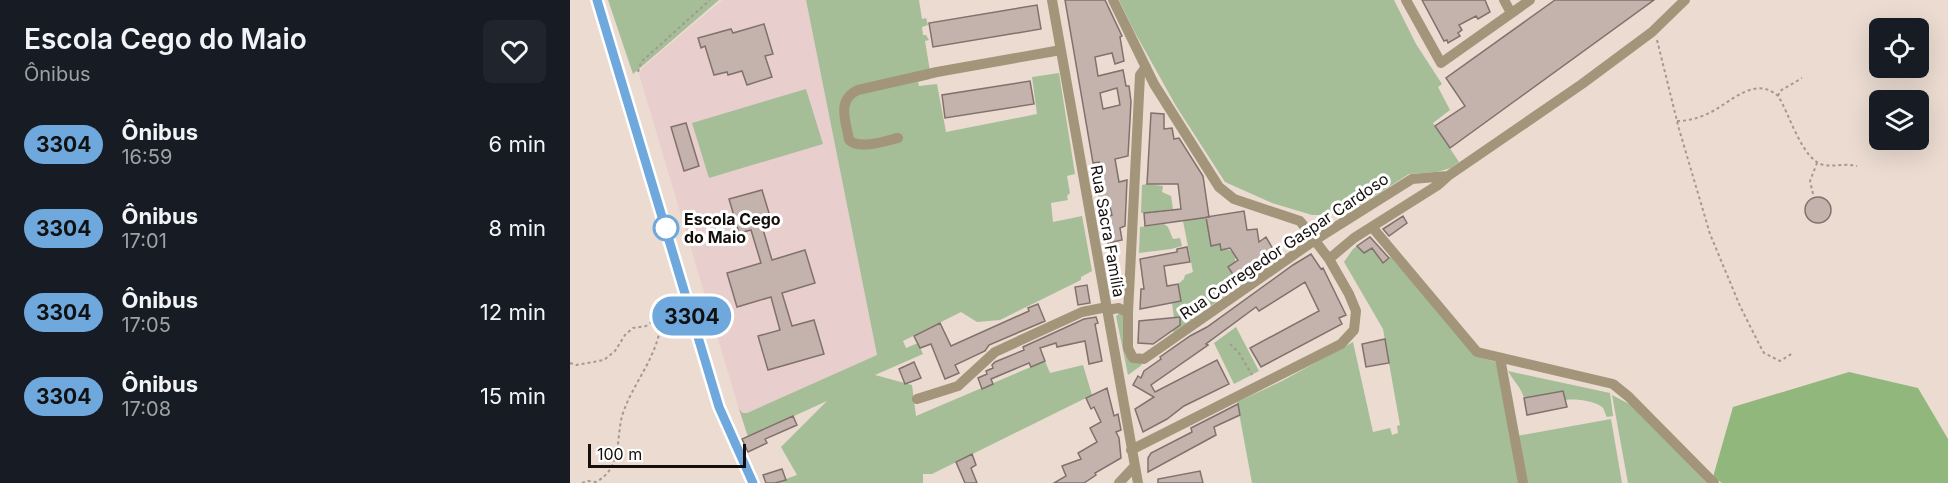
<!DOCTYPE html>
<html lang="pt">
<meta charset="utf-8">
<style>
body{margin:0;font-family:Inter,sans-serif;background:#20242c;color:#f1f3f6;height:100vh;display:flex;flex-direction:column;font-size:22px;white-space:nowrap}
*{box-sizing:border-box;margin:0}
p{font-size:20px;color:#9ea1a6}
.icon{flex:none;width:33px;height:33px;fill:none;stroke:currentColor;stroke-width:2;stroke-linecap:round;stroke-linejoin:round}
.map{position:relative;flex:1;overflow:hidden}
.sheet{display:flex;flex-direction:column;background:#171b24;width:570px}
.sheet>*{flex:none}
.badge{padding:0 12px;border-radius:20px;font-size:21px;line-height:39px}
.controls{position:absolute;left:1299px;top:18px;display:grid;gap:12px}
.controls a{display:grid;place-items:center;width:60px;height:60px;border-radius:9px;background:#171b24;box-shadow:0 6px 24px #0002;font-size:30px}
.scale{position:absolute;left:18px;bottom:15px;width:158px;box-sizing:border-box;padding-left:6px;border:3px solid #140f0c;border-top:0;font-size:16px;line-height:21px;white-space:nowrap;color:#140f0c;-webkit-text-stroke:4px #fff;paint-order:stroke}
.map>.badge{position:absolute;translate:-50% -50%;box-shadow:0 0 0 3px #fff}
.round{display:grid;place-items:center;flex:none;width:63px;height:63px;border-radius:9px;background:#20242c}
.headline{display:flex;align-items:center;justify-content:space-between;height:102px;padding:0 24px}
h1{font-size:28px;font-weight:600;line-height:45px}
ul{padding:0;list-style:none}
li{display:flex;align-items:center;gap:18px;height:84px;padding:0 24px}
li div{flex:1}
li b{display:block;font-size:22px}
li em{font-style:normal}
li .badge{min-width:66px;font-weight:700;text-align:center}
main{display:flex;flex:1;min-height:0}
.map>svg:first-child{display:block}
.education{fill:#e8cecc}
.green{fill:#a5be98}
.forest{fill:#91b77c}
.building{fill:#c4b3ac;stroke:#81716c;stroke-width:1.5;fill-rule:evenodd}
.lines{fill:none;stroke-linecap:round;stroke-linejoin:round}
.path{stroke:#a59891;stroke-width:2;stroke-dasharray:3 3;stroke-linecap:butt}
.minor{stroke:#a3957a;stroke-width:10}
.line-casing{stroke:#fff;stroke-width:14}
.line{stroke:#6fa8dc;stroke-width:9}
.stop-dot{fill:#fff;stroke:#6fa8dc;stroke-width:3}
.labels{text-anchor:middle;stroke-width:6;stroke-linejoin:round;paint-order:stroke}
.stop-label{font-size:16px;font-weight:bold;fill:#140f0c;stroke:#fff;text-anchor:start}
.street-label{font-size:16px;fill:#140f0c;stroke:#fff}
</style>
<main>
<section class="sheet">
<div class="headline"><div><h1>Escola Cego do Maio</h1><p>Ônibus</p></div><a class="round"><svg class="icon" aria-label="heart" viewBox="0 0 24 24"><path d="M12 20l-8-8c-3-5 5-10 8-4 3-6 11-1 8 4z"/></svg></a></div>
<ul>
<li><span class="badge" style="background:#6fa8dc;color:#111">3304</span><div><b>Ônibus</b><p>16:59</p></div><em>6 min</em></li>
<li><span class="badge" style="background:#6fa8dc;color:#111">3304</span><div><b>Ônibus</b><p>17:01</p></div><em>8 min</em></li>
<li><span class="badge" style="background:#6fa8dc;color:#111">3304</span><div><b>Ônibus</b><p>17:05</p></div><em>12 min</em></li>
<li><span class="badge" style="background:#6fa8dc;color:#111">3304</span><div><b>Ônibus</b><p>17:08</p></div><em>15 min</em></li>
</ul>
</section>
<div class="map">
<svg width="1378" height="483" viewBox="0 0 1378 483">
<rect width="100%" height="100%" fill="#ebdbd1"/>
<path class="education" d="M152 0H236L307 355 177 413H173L169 409 69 74 72 68Z"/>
<path class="green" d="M38 0H149L63 74Z
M236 0H349L352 19 356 18 358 25 352 27 353 35H356L359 40 355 41 361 77 360 79 348 82 349 86 367 84 376 132 467 114 462 77 489 73 505 174 497 176 500 193 497 196 498 200 481 203 483 222 512 216 522 271 511 277V280L430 320 407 322 391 312 333 341 336 348 348 343 353 354 305 375 342 385 346 416 475 361 480 373 513 365 522 395 362 474H353V483H205L227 475 211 447 257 401 178 437 169 409 173 413H177L307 355Z
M549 0H824L846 44 872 84 868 87 880 110 863 123 889 162 881 168 867 172 839 174 786 208 768 215H742L702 203 655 182 606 106 563 29Z
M236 89 253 144 139 178 122 123Z
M577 184 593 186 592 192 601 196 603 209 571 213 572 185Z
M636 217 641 246 650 244 651 250C660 248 662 251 667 258L665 259V263L658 268 670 285 605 332 601 331 610 322V317L604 318 602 303 610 301 608 284 614 279 615 275 623 272 613 221Z
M594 224 598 227 603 239 610 238 612 246 601 249 569 253 570 227Z
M787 246 794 253 802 248 813 262 821 257 905 356 926 362 949 483H682L667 402 712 381 783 342 803 432 820 428 822 435 828 433 827 426 830 425 813 329 774 262 783 249Z
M548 313 553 314 554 334 572 365 558 375 546 316 548 315Z
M666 327 689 371 664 384 644 343Z
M938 371 1040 393 1043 416 1037 417C1036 416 1034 409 1033 408 1028 401 1003 398 995 400L993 391 954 398C951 387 944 382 938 371Z
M1042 395 1061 405 1137 483H1058Z
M1041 419 1052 483H956L947 436Z"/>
<path class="forest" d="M1279 372 1348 388 1378 439V483H1152L1143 477 1163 407Z"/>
<path class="building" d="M495 0H535L552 36 550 37 554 61 545 64 542 53 525 57 528 76 553 70 556 86H559L561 102 558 156 545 159 549 182 557 180 555 226 550 228 552 240 538 243 534 221 540 220 539 216 542 215 538 199 530 201 528 189 534 188 529 162 523 163ZM547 88 550 105 533 109 530 93Z
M852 0H915L920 12 908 19 906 16 889 25 892 30 888 33 890 36 878 43 877 40 874 41Z
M985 0H1084L880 148 865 126 895 106 876 78Z
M467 5 471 29 363 47 359 23Z
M194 24 203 54 195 56 202 77 177 85 172 71 158 75 157 72 144 75 135 46 131 48 128 38 161 29 163 33Z
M460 81 464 104 375 118 372 95Z
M581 113 594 114V129L602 128 604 139 609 138 633 176 639 217 575 226 574 213 611 209 608 184H577Z
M116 123 129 166 114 171 101 127Z
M192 190 202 223 192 226 202 260 235 250 245 283 212 293 222 326 244 320 254 354 198 370 188 336 210 330 201 297 167 307 157 273 191 263 181 230 169 233 159 199Z
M1235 210a13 13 0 1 1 26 0a13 13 0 1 1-26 0Z
M674 211 677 230 687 229 689 242 696 237 707 256 678 273 679 275 668 282 658 267 668 260 660 248 651 250 650 244 641 246 636 217Z
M833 216 837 223 819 236 813 229Z
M800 237 819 258 813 263 802 248 794 253 787 246Z
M617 247 620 262 594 266 597 286 608 284 611 301 570 309 571 289H574L570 259 607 252V249Z
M741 254 751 269 753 268 776 315 769 318 772 324 691 367 680 348 749 311 735 282 689 311 686 307 636 344 638 345 581 385 585 392 647 360 659 384 614 406 597 419 573 432 565 409 584 397 563 385 568 376 571 378 574 371 591 359 590 357 620 336 637 327 723 265Z
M517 285 520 303 508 305 505 287Z
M468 304 475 321 419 345 415 351 385 365 389 373 375 379 361 344 350 348 344 336 370 323 381 346 459 311 458 308Z
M526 317 528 323 525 324 532 361 519 364 515 341 487 347 486 343 470 348 475 361 461 367 459 363 421 379 423 384 412 389 408 378 417 374 416 371 423 368 422 365 425 362 454 350 453 347 514 319Z
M610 317V325L583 344 568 343 569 321Z
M815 339 819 363 796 367 792 344Z
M344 362 351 378 335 384 329 369Z
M537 388 544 416 548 414 551 430 546 432 549 438 551 458 525 473 526 475 514 483H484L496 476 492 466 511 459 508 453 527 442 520 428 531 422 524 407 521 409 516 398Z
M993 391 997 407 957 415 954 398Z
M668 404 670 415 644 427 646 435 578 472V458L581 453 622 432 621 428Z
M223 416 227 425 195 439 197 443 178 452 172 439Z
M402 454 406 465 401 468 407 483H395L386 462Z
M212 469 216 480 205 483H196L193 475Z
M630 471 633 483H588V479Z"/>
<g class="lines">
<path class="path" d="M1087 40 1109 129 1140 234 1170 306 1189 344 1194 353 1210 361 1223 353
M68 72 71 62 140 0
M1208 96 1210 91 1232 78
M1107 121C1120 121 1132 117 1143 111 1163 100 1186 76 1208 96 1219 112 1232 161 1254 165 1265 167 1275 163 1287 166
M1243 194 1240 181 1247 163
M660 344 669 353 682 375
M0 363 6 365 34 360 45 351 55 335 63 328 76 326 88 318
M12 483 18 481 26 482C52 468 46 440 52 416 61 387 82 364 89 334 90 327 86 319 89 312 93 303 99 302 106 297"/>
<path class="minor" d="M27 0 149 407 183 483
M482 0 568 483
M543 0 584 84 649 187 664 199 730 221 759 259 779 294 786 311 784 330 771 344 561 450
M836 0 871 63 960 0
M934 0 941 13
M328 138C314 141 290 150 279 140 276 121 266 100 288 90L367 72 491 50
M802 227 907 352 1043 384 1059 397 1144 483
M759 259 784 238 868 185 878 176
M537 310 549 308 558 313V348L563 358 574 359 745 240 842 179 878 176 1012 84 1082 32 1115 0
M558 313 570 75 576 67
M930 358 953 483
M347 399 388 386 425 352 512 312 537 307
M549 483 564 467"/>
</g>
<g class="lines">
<defs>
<path id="line" d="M27 0 149 407 183 483"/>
</defs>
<use href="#line" class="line-casing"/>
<use href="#line" class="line"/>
</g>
<circle class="stop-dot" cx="96" cy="228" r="12"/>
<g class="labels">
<g class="stop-label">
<text x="114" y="225">Escola Cego<tspan x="114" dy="18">do Maio</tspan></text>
</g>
<g class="street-label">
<text transform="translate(538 231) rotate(80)" y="6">Rua Sacra Família</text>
<text transform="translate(714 246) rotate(-34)" y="6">Rua Corregedor Gaspar Cardoso</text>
</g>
</g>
</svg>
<div class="controls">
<a><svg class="icon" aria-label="locate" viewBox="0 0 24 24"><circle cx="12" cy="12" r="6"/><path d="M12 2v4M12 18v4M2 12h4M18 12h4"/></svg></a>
<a><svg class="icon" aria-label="layers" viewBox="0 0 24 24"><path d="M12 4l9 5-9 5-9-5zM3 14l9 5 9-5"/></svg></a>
</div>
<div class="scale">100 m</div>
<b class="badge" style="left:122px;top:316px;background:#6fa8dc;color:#111">3304</b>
</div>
</main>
